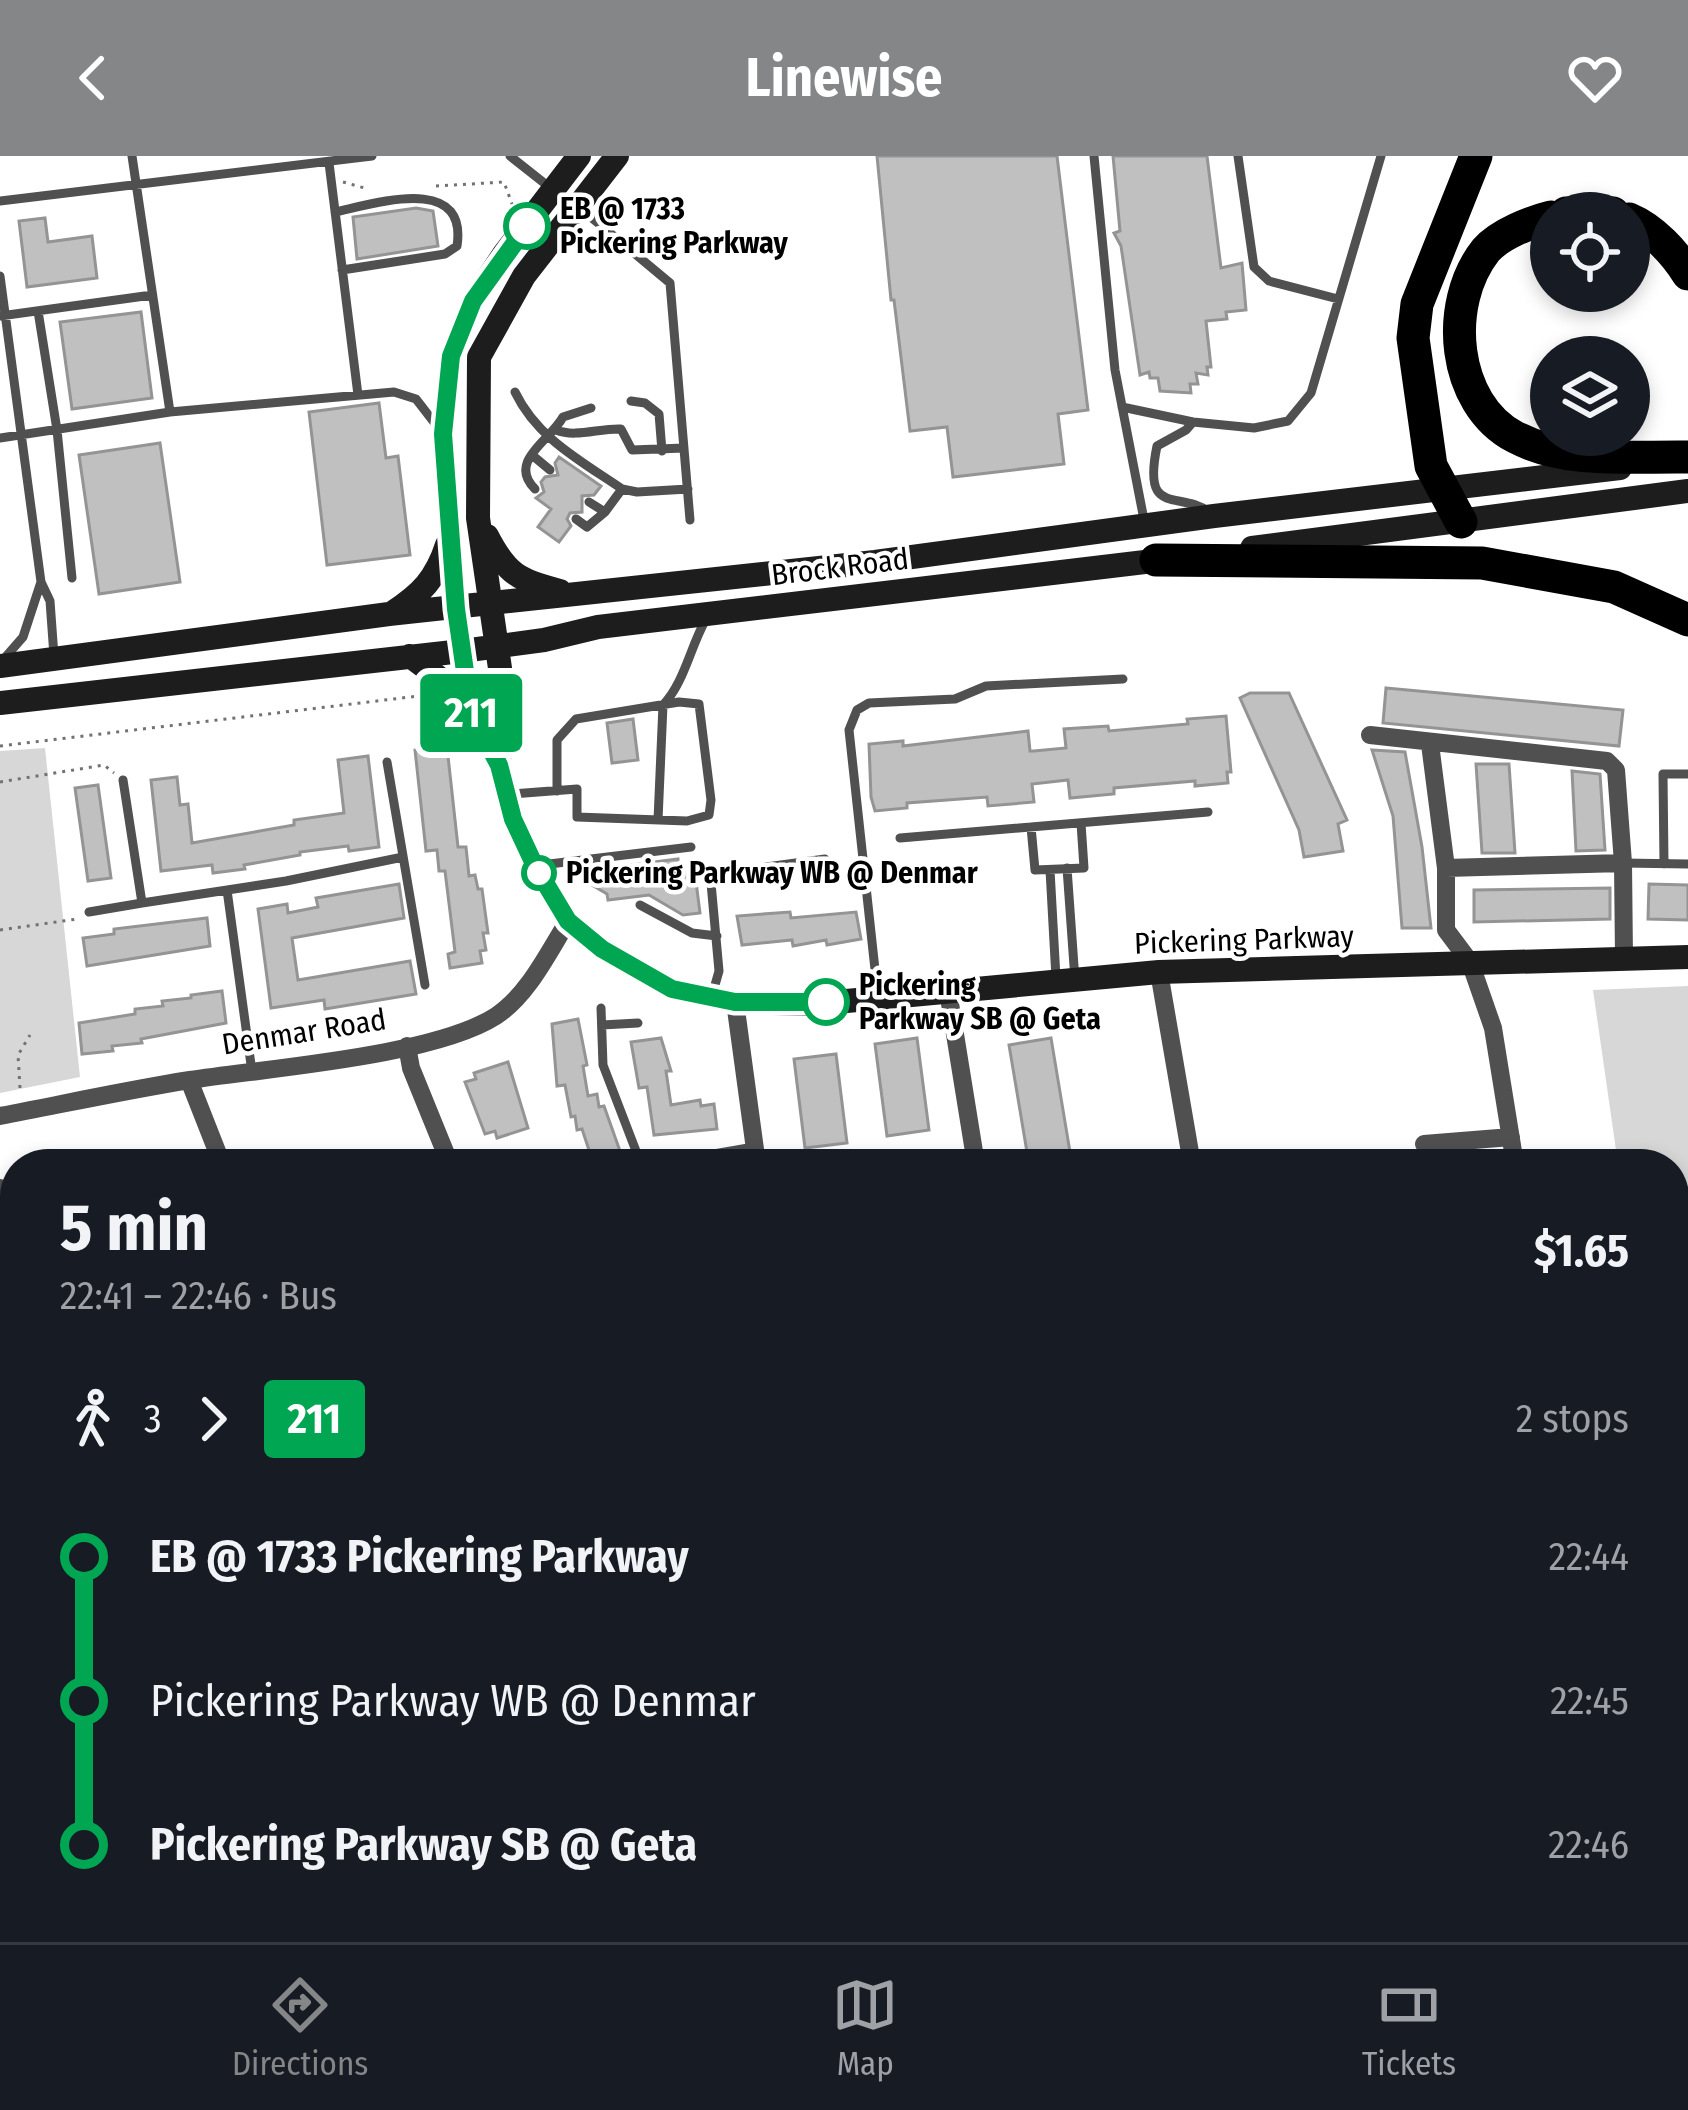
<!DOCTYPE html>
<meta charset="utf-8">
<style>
body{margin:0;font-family:"Fira Sans Condensed",sans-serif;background:#242831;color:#f1f3f6;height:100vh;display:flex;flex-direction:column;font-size:45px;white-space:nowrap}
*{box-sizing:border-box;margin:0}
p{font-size:39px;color:#9ea1a6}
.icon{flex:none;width:66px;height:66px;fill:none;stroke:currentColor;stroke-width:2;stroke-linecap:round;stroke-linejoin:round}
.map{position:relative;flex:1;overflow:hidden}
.panel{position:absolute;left:0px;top:993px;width:1689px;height:795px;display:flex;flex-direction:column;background:#171b24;border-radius:48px 48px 0 0;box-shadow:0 6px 18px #0003}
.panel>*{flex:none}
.badge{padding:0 24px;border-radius:9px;font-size:42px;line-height:78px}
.tools{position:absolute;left:1530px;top:36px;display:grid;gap:24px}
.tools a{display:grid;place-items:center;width:120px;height:120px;border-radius:50%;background:#171b24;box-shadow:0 6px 18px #0003;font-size:60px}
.map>.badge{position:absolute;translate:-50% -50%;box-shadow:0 0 0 6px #fff}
.legs{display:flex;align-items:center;gap:18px;height:132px;padding:0 60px;font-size:39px}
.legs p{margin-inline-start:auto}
.summary{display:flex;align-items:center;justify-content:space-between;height:204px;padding:0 60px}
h1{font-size:66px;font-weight:700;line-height:90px}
ul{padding:0 60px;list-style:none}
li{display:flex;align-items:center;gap:42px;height:144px;font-size:45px}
li i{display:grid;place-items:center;width:18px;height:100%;margin:0 15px;background:currentColor}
li i::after{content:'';width:30px;height:30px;margin:-15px;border:9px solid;border-radius:50%;background:#171b24}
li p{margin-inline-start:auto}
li:first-child i{background:linear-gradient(#0000 50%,currentColor 0)}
li:last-child i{background:linear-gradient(currentColor 50%,#0000 0)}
header{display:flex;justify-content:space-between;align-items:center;height:156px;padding:0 60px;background:#858687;color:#fff;font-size:54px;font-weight:700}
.tab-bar{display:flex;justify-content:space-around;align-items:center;height:168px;border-top:3px solid #363941;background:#171b24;font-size:33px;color:#9ea1a6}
.tab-bar a{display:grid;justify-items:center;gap:6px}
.tab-bar .selected{color:#858687}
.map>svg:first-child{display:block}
.green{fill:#d7d7d7}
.building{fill:#c0c0c0;stroke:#949494;stroke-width:3}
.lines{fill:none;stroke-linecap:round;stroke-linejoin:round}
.path{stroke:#727272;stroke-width:3;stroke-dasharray:3 6;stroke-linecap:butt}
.lane{stroke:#505050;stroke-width:9}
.street{stroke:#505050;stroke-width:18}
.secondary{stroke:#1d1d1d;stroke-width:24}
.highway{stroke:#000;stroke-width:33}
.line-1-casing{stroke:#fff;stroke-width:27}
.line-1{stroke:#00a651;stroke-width:18}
.stop-1-dot{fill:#fff;stroke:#00a651;stroke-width:6}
.labels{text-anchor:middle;stroke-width:9;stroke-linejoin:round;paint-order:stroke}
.stop-label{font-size:30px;font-weight:bold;fill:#000;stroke:#fff;text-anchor:start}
.street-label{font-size:30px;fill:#000;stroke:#fff}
</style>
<header><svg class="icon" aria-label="back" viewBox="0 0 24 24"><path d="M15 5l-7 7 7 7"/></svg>Linewise<svg class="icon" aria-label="heart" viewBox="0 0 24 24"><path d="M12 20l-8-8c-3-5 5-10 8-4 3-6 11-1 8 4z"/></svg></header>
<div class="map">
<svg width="1688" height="1786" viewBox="0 0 1688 1786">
<rect width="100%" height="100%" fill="#fff"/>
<path class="green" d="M45 592 80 921 0 937V595Z
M1688 830V1740L1674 1742V1008H1618L1593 834Z
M15 1603V1773H1474L1389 1786H9L0 1771V1605Z"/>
<path class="building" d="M877 0H1057L1088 254 1058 258 1064 308 953 321 947 271 910 275 894 144H891Z
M1113 0H1207L1221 112 1242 107 1246 154 1226 156 1227 163 1206 165 1211 211H1207L1208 219 1196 217 1198 228H1190L1191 237 1160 235 1158 222H1150L1149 216 1140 219 1121 90 1114 77 1120 75Z
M416 52 433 55 438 90 357 103 353 61Z
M45 62 48 86 92 80 97 122 27 131 19 65Z
M141 156 152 242 72 253 60 166Z
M379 247 386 302 398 300 410 399 327 409 309 256Z
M160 287 180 426 99 438 79 299Z
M559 301 601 330 594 339 582 340V356L570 357 567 363 571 370 559 386 538 371 551 353 536 342 544 336 541 326 545 321 558 319 555 307Z
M1386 532 1623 554 1619 590 1383 567Z
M1250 537H1289L1347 664 1338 668 1343 695 1304 701 1299 674 1240 542Z
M1226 560 1231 616H1227L1228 627 1195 630V625L1114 632V638L1070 642 1068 624 1032 628 1034 646 988 650 987 641 907 647V652L875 655 871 641 869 588 903 585V590L1028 575 1030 595H1034L1066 592 1064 573 1108 570 1109 575 1188 568 1187 563Z
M633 563 638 604 612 607 607 567Z
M447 591 458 691H466L469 720 475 719 478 733H482L488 777H483L486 794 480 795 482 807 450 812 448 798 455 796 445 715H439L437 694 426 695 415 594Z
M1372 594 1405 596 1422 691 1431 772H1402L1393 660Z
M368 600 379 691 349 695 348 690 300 696V699L244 709 245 713 213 717 212 709 161 715 151 624 177 621 180 649 188 648 192 687 294 669V664L344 657 338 604Z
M1476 608H1509L1515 697H1482Z
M1572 615 1600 618 1605 694 1576 695Z
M98 629 111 722 88 725 75 632Z
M678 703 679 712 694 710 700 757 683 759 649 739 608 744 607 738 592 729 591 714Z
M399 728 404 762 292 782 298 824 410 805 416 838 325 853 324 844 271 852 258 753 287 748 288 757 318 751 316 742Z
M1649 728 1688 729V764L1648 763Z
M1610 732V763L1474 766V734Z
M790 756 791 762 856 756 861 783 827 789 826 784 793 790 792 784 742 789 737 760Z
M207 762 210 790 87 810 83 782 114 778V773Z
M222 835 226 867 141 883 142 887 112 890 113 895 82 898 79 867 135 858V853L163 850 162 845 191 842V839Z
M578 863 587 909 583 910 588 940 597 938 599 951 604 950 620 995 591 1000 582 973 577 974 575 960 571 961 565 929 557 930 552 868Z
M661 882 671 915H666L671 949 700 944 701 950 714 948 717 973 654 979 647 931 639 932 631 886Z
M917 882 929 974 887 980 875 888Z
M1051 882 1072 1008H1029L1009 889Z
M836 898 847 987 805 992 794 903Z
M508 906 528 972 497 982 495 975 485 978 465 926 476 923 474 917Z"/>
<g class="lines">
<path class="path" d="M343 26 368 33
M436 30 504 26 512 48
M0 590 427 539
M0 626 104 609 114 617
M0 774 77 763
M20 932 18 899 30 879
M1674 1396 1688 1403
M1674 1657 1688 1655
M342 1773 353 1786
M919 1773 926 1786
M1093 1773 1122 1783 1158 1786
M1132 1773 1134 1786
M0 1780H33L39 1786
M1001 1786 1009 1773
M1058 1786 1070 1773
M1178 1786 1282 1773"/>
<path class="lane" d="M132 0 170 256
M510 0 553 34
M1094 0 1115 214 1145 369
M1238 0 1254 111 1269 125 1338 143
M329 7 358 239
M0 45 372 0
M580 52 670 127 690 364
M335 56C377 47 468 18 457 90L445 98 342 114
M0 120 41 426 50 445 54 500
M38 155 57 274 72 422
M0 160 152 139
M515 236C537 282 581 305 622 333L637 336 688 333
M631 245 645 247 659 258 662 295
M1122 251 1193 266 1186 274 1157 290C1142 363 1179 333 1211 357
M1193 266 1254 272 1288 265 1311 237 1381 0
M556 274C576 282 599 272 621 273L632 294 684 292
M0 282 170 256 394 236 416 243 440 274
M532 299 550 314
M535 333C507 305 550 285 563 261L591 252
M589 346 605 356 622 333
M576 363 587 371 605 356
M2 505 23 481 41 426
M387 606 425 829
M123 624 142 747 286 725 403 701
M512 638 577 633V661L687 665 709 659 711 644 699 548 679 546 576 563 557 584V635
M658 664 663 549C684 527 690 492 705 465
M1031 671 1035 714 1084 712 1081 667
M900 682 1208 656
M1623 707 1688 708
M1664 708 1663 618H1688
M541 709 691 691
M1067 712 1075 824
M1050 714 1056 822
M227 734 252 916
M640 749 692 777 717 780
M89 756 142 747
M713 836 719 815 711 727 715 718 825 703
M878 841 849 574 857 554 869 547 955 543 986 530 1123 523
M601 852 603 909 641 1008
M602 869 638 867
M656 1008 754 991"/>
<path class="street" d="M1370 579 1607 605 1616 614 1623 707 1446 712
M1430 588 1446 712V774L1470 806 1493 872 1515 1008
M1623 707 1624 802
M1159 816 1192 1008
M948 835 976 1008
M735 846 757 1008
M407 890 411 912 450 1008
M189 924 222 1008
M0 960C63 948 127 934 190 924 268 912 434 900 496 860 528 839 548 797 568 765
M1424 988 1511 981
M0 1032 15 1068
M0 1489 15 1496"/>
<path class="secondary" d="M579 0 504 98 473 145 451 200 443 279 456 453 471 557 499 609 513 663 535 710 568 765 602 793 672 833 735 846 814 848 1159 816 1688 801
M487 380C507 419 519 424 560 435
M1252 392 1688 335
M392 457C421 438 436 423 447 389
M410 500 446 527 469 555
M0 510 389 458 875 406 1214 360 1620 312
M0 547 462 495 544 484 598 471 1170 403
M499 607 501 519 478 362 479 201 524 120 617 0"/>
<path class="highway" d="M1566 57H1613
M1551 61C1531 66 1500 78 1486 94 1443 148 1452 248 1515 281 1566 308 1632 300 1688 301
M1629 63C1653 73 1675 97 1688 118
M1461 366 1431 310 1413 182 1417 148 1476 0
M1156 404 1482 407 1614 431 1688 464"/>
</g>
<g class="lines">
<defs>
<path id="line-1" d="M527 70 473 145 451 200 443 278 456 453 471 557 499 609 513 663 535 710 568 765 602 793 672 833 735 846H826"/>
</defs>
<use href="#line-1" class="line-1-casing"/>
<use href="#line-1" class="line-1"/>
</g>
<g class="stop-1-dot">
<circle cx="527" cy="70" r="21"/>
<circle cx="539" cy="717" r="15"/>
<circle cx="826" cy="846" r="21"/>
</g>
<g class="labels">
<g class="stop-label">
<text x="560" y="63">EB @ 1733<tspan x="560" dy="34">Pickering Parkway</tspan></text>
<text x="566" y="727">Pickering Parkway WB @ Denmar</text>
<text x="859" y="839">Pickering<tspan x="859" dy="34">Parkway SB @ Geta</tspan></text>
</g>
<g class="street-label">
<text transform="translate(840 411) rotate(-7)" y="10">Brock Road</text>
<text transform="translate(1244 784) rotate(-2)" y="10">Pickering Parkway</text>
<text transform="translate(304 876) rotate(-9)" y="10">Denmar Road</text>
</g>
</g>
</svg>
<div class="tools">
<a><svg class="icon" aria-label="locate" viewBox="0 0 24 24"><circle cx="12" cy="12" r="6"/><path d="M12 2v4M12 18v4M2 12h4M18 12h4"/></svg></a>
<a><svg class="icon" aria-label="layers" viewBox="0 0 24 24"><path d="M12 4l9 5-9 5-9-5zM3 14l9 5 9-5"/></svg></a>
</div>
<b class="badge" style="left:471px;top:557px;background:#00a651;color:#fff">211</b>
<section class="panel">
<div class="summary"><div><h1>5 min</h1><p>22:41 – 22:46 · Bus</p></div><b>$1.65</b></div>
<div class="legs"><svg class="icon" aria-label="walk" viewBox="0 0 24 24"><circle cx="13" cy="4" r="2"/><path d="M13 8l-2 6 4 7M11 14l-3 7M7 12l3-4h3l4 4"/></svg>3<svg class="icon" aria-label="forward" viewBox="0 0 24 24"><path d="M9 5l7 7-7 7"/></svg><b class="badge" style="background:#00a651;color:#fff">211</b><p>2 stops</p></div>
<ul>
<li><i style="color:#00a651"></i><b>EB @ 1733 Pickering Parkway</b><p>22:44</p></li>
<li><i style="color:#00a651"></i><span>Pickering Parkway WB @ Denmar</span><p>22:45</p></li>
<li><i style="color:#00a651"></i><b>Pickering Parkway SB @ Geta</b><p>22:46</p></li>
</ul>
</section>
</div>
<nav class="tab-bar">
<a class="selected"><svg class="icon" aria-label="directions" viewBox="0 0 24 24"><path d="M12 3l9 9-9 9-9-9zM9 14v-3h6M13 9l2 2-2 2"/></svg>Directions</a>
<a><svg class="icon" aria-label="map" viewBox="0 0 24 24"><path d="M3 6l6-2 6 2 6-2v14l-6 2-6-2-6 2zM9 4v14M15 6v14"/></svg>Map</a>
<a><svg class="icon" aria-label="tickets" viewBox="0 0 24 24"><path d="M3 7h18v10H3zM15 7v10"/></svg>Tickets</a>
</nav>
